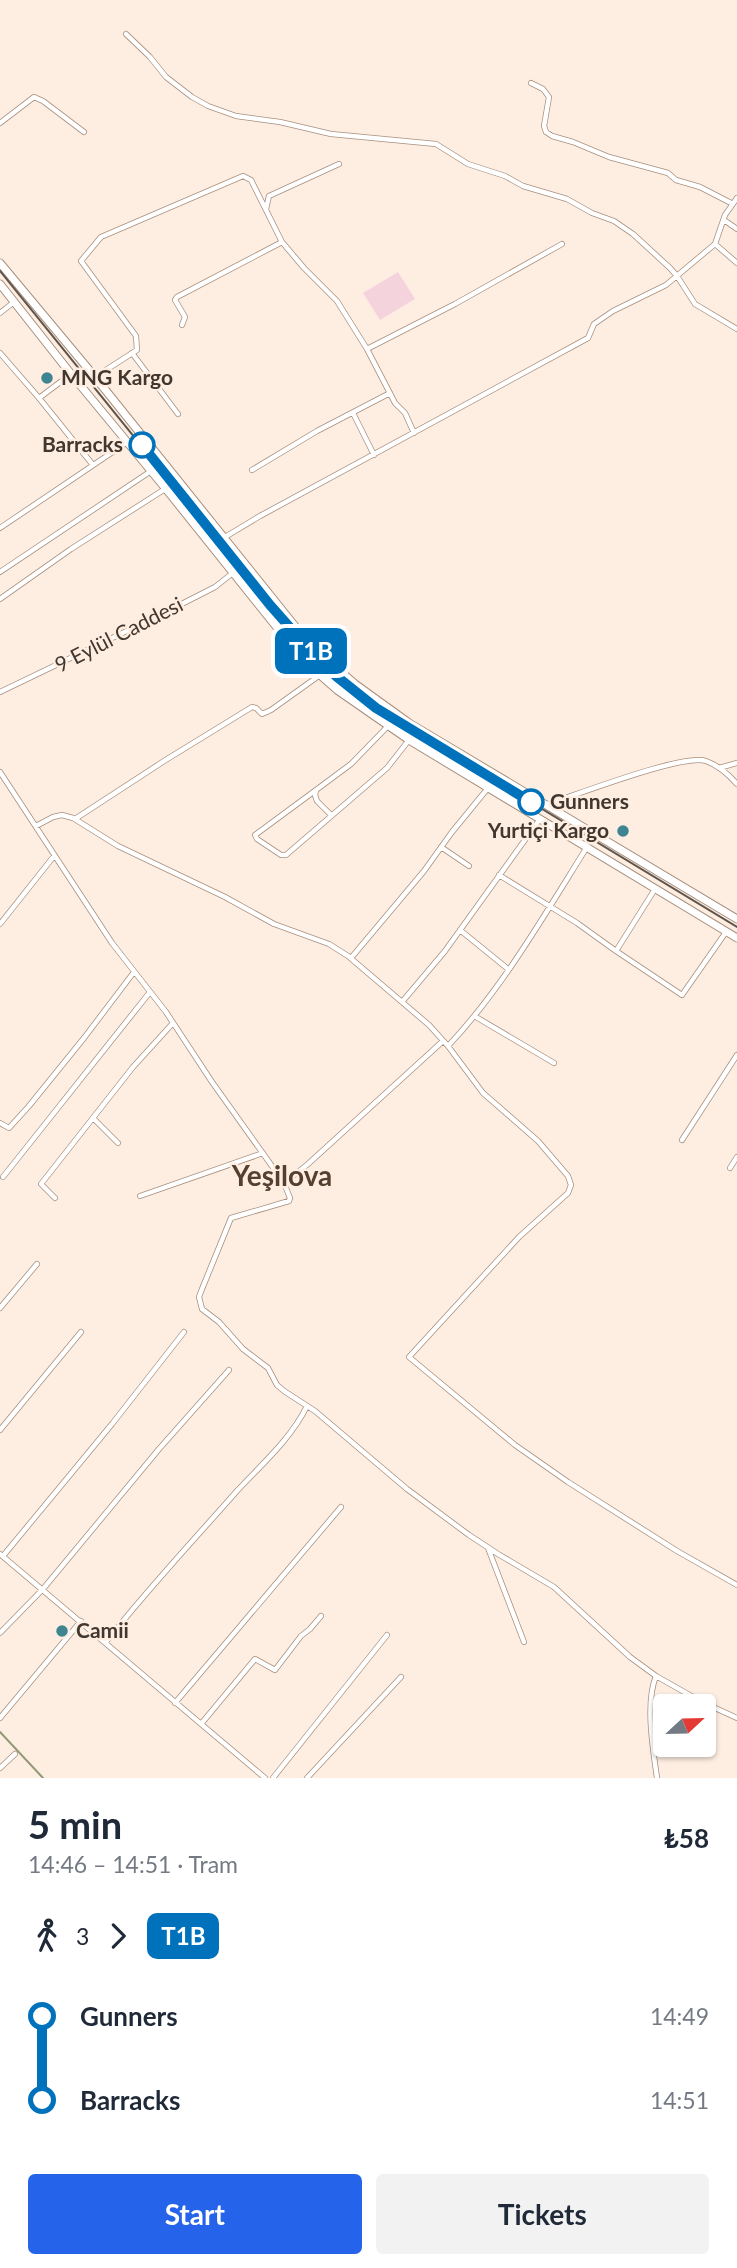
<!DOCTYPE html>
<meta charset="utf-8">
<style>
body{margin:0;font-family:Lato,sans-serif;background:#f2f2f3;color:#1f2937;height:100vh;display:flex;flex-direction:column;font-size:26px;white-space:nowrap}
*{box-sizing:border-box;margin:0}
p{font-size:23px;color:#747a83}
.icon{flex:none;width:38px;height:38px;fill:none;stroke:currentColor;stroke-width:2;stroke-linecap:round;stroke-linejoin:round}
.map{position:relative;height:1778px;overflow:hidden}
.side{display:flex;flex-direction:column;background:#fff;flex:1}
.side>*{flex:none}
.badge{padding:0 14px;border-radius:10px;font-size:24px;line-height:46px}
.needle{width:46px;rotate:68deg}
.controls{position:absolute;left:653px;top:1694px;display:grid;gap:14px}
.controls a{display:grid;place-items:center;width:63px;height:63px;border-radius:7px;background:#fff;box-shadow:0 2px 5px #0004;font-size:35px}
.map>.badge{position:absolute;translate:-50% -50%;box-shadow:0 0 0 4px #fff}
.legs{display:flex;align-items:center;gap:10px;height:77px;padding:0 28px;font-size:23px}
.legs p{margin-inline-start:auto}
.overview{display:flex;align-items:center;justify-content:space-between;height:119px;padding:0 28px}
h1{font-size:38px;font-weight:700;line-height:52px}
.button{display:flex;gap:14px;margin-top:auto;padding:14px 28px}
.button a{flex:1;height:80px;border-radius:7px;background:#2563eb;color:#fff;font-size:28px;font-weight:700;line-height:80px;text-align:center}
.button a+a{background:#f2f2f3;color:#1f2937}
ul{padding:0 28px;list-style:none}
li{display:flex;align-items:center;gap:24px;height:84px;font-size:26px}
li i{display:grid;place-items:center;width:10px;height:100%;margin:0 9px;background:currentColor}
li i::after{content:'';width:18px;height:18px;margin:-9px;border:5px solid;border-radius:50%;background:#fff}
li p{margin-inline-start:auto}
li:first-child i{background:linear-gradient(#0000 50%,currentColor 0)}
li:last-child i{background:linear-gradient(currentColor 50%,#0000 0)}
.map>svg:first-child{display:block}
.green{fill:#f5d3dd}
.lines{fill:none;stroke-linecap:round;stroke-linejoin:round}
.stream{stroke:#939876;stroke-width:2}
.street-casing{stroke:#a78f7d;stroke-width:6}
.primary-casing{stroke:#a78f7d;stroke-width:9}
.street{stroke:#fff;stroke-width:4.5}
.primary{stroke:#fff;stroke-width:7}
.tram{stroke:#60554c;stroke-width:2}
.line-1-casing{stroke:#fff;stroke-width:16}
.line-1{stroke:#0072bc;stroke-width:10}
.poi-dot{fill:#3f8591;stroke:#feeee2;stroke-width:2.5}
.stop-1-dot{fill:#fff;stroke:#0072bc;stroke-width:3.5}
.labels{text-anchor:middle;stroke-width:5;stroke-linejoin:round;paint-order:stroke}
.poi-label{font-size:21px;font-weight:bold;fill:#41372f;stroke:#feeee2;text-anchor:start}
.stop-label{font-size:21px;font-weight:bold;fill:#41372f;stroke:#feeee2;text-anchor:end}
.street-label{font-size:21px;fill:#41372f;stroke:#feeee2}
.district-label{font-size:28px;font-weight:bold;fill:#554030;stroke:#feeee2}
</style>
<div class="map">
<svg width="737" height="1778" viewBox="0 0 737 1778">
<rect width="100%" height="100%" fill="#feeee2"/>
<path class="green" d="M398 272 415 299 380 320 363 293Z"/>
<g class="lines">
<path class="stream" d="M0 1732 43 1778"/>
<defs>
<path id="street" d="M126 34 150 57 166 77 192 97 208 106 236 116 280 122 331 134 436 144 468 164 505 176 523 186 567 199 592 213 614 221 633 234 670 268 677 276 695 304 737 329
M531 83 543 89 549 97 544 126 546 132 552 136 573 142 609 157 668 173 676 180 700 187 733 204
M0 123 34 97 43 101 84 132
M266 209 269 196 339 164
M724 220 737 229
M282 242 304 268 337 301 367 349 395 403 405 413 414 433
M715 244 737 263
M0 313 14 302
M367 349 455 304 562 244
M0 353 39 398 71 374
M132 353 178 414
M95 377 137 350 136 336 81 261 101 237 243 176 251 180 282 242 177 297 175 300 185 317 182 325
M39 398 93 465
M353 413 374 455
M252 470 317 431 390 393
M0 528 126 443
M225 537 260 516 588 338 594 324 613 311 666 285 715 244 725 215 737 198
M0 572 151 471
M0 599 71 549 165 489
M0 692 164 613 215 587 234 572
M719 768 737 763
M0 772 112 943 166 1012 212 1082 284 1183 308 1164 443 1041
M316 790 255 835 257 839 281 855H286L387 768 409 740
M548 804C576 795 684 753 706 761 717 765 729 775 737 784
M331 815 317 801 315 795 316 790 351 764 388 726
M75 819 164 761 252 707 256 708 262 714 271 710 320 675
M36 826 53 817 62 815 73 818 118 846 225 897 274 924 329 944 348 956 429 1025 448 1046 483 1093 538 1141 568 1176 571 1185 568 1193 519 1237 409 1357 515 1445 568 1482 677 1551 737 1585
M441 847 469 866
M499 875 577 923 616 951 655 889
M0 924 54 856
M460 930 508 969
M616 951 682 995 726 932
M351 958 424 871 452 832 488 788
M402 1002 445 951 540 819
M476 1017 554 1063
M448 1046C502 989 545 914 587 847
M93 1118 118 1143
M0 1123 9 1128 29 1106 84 1038 134 972
M682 1140 737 1055
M730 1168 737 1157
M3 1177 150 992
M284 1183 290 1198 289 1201 231 1218 202 1289 199 1297 202 1309 219 1322 243 1349 268 1368 277 1385 284 1391 315 1411 407 1489 469 1535 498 1554 554 1587 630 1657 656 1676 702 1702 737 1718
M140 1196 263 1153
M55 1198 41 1184 133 1067 173 1023
M0 1308 37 1264
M0 1430 81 1332
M488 1548 524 1642
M0 1554 265 1778
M3 1556 112 1424 184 1332
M0 1633 43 1589 159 1449 229 1370
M106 1642C147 1590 192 1542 236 1492 261 1465 291 1439 307 1406
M656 1676C645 1703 653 1749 657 1778
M175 1703 341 1507
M0 1718 81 1621
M201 1724 255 1659 275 1670 301 1636 310 1629 321 1616
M0 1768 15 1754
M273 1778 387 1635
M307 1778 401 1677"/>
<path id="primary" d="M0 263 95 377 302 635 327 660 355 684 409 723 737 919
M0 284 71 374 166 489 295 650 320 675 337 690 409 740 737 938"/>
</defs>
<use href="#street" class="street-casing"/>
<use href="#primary" class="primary-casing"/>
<use href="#street" class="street"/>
<use href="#primary" class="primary"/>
<path class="tram" d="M0 271 270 605C308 649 346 688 395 720L737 927"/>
</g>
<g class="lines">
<defs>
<path id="line-1" d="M142 445 270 605 301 640 336 676 376 708 531 802"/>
</defs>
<use href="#line-1" class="line-1-casing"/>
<use href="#line-1" class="line-1"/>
</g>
<g class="poi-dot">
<circle cx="47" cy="378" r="7"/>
<circle cx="623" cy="831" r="7"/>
<circle cx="62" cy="1631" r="7"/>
</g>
<g class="stop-1-dot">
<circle cx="142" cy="445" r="12"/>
<circle cx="531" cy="802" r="12"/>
</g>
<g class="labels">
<g class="poi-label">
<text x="61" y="385">MNG Kargo</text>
<text x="609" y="838" text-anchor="end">Yurtiçi Kargo</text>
<text x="76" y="1638">Camii</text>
</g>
<g class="stop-label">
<text x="123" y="452">Barracks</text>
<text x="550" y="809" text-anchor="start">Gunners</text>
</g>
<g class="street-label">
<text transform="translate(119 635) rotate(-27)" y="7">9 Eylül Caddesi</text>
</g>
<g class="district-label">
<text x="282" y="1186">Yeşilova</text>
</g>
</g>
</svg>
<div class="controls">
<a><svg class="needle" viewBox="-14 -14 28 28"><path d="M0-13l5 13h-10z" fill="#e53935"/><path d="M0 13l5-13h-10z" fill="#747a83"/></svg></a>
</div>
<b class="badge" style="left:311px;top:651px;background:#0072bc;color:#fff">T1B</b>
</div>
<section class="side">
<div class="overview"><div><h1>5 min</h1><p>14:46 – 14:51 · Tram</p></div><b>₺58</b></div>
<div class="legs"><svg class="icon" aria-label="walk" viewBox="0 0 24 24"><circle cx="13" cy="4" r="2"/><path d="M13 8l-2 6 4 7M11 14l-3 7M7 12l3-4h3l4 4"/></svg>3<svg class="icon" aria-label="forward" viewBox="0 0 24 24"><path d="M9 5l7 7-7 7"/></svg><b class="badge" style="background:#0072bc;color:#fff">T1B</b></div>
<ul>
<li><i style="color:#0072bc"></i><b>Gunners</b><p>14:49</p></li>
<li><i style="color:#0072bc"></i><b>Barracks</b><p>14:51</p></li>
</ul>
<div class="button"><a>Start</a><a>Tickets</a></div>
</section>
